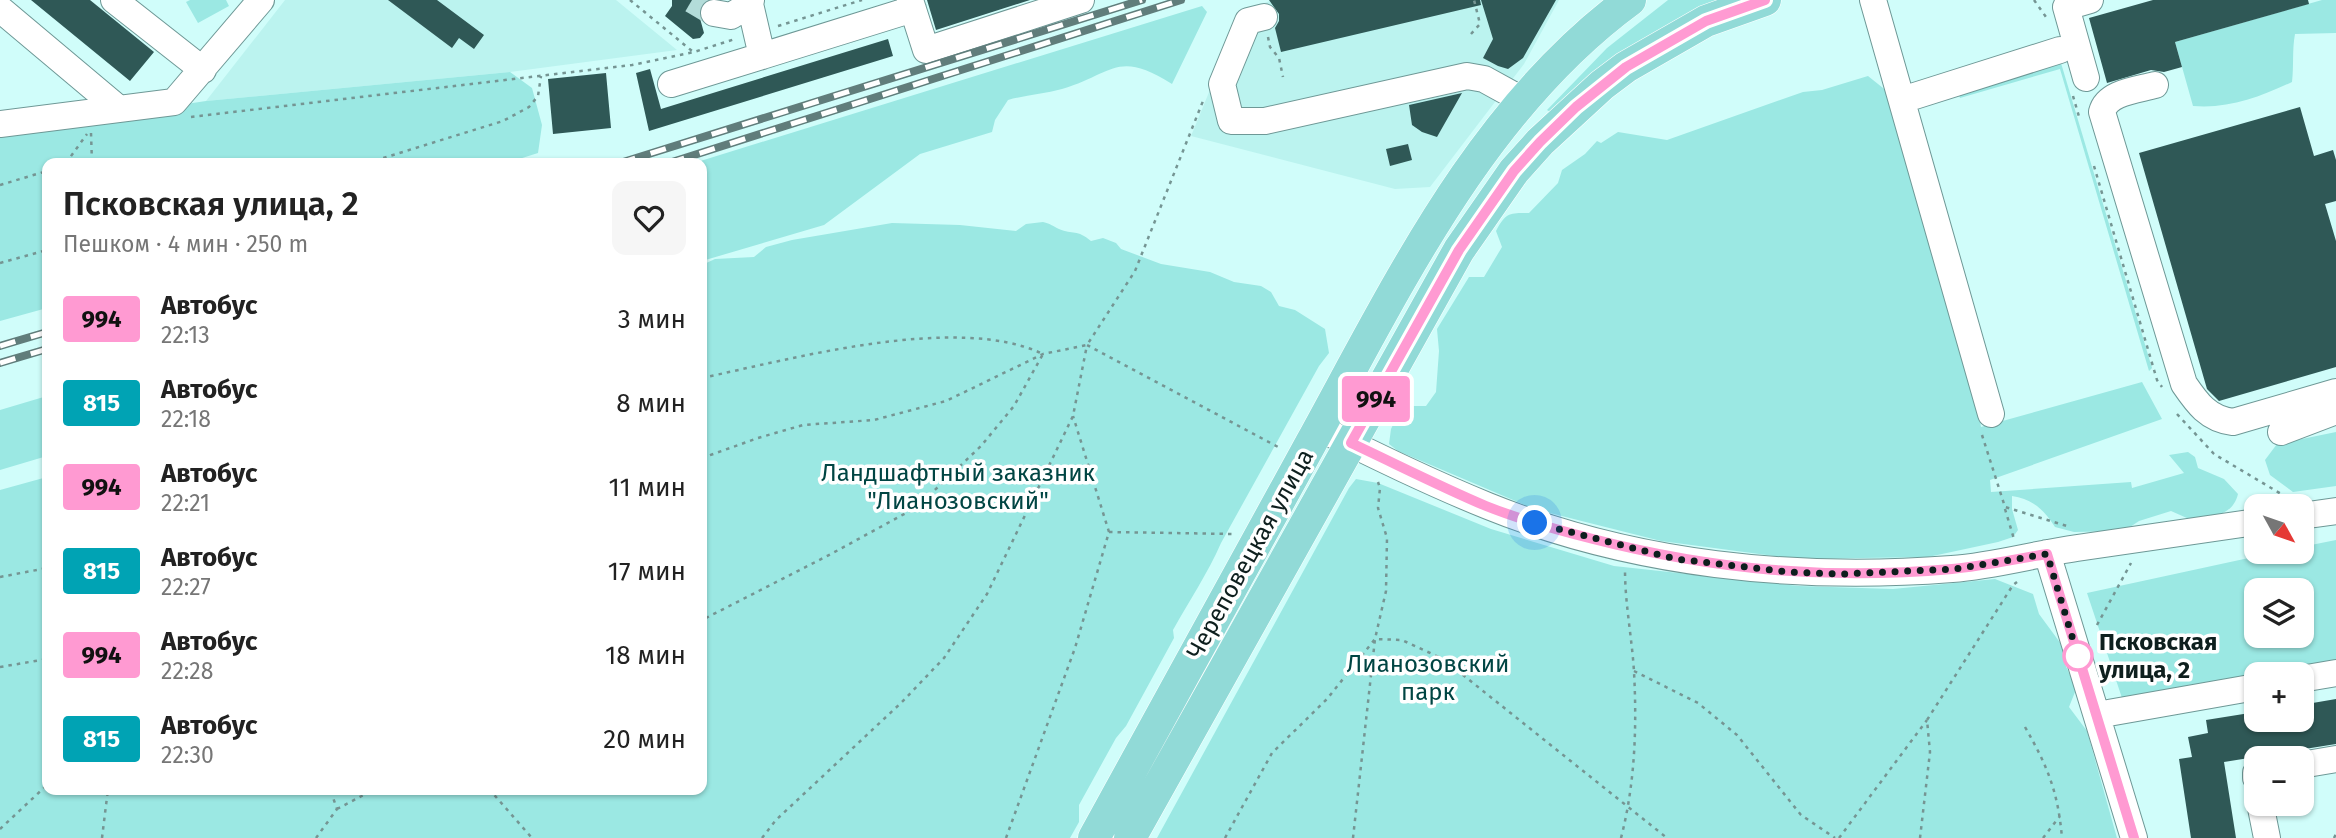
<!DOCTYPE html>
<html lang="ru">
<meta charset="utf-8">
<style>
body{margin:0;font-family:"Fira Sans",sans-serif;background:#f6f6f6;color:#222;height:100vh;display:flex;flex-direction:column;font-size:26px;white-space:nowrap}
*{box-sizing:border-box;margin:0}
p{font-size:23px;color:#767676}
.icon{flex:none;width:38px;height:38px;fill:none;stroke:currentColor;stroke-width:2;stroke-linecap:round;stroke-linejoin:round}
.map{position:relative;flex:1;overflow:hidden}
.drawer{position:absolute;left:42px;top:158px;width:665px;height:637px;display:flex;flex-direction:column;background:#fff;border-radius:14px;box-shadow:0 2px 5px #0004}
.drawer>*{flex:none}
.badge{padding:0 14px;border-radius:5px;font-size:24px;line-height:46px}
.needle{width:46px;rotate:130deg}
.tools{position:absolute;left:2244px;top:494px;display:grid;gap:14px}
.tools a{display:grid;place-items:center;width:70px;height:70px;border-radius:14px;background:#fff;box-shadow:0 2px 5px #0004;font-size:35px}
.you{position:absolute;width:35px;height:35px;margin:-18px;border:5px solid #fff;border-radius:50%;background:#1a73e8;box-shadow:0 0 0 10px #1a73e833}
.map>.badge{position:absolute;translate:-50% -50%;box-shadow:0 0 0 4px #fff}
.round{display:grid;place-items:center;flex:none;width:74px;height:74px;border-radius:14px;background:#f6f6f6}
.head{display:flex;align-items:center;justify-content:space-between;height:119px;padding:0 21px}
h1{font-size:33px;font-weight:600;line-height:52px}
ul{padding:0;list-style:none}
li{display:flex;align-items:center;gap:21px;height:84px;padding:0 21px}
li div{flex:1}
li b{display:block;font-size:26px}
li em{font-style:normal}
li .badge{min-width:77px;font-weight:700;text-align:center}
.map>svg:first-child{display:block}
.built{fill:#bbf3ef}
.green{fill:#9be8e3;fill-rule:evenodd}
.building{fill:#2f5856}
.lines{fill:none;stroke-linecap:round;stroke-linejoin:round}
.minor-tunnel{stroke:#b3dcd9;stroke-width:26;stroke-dasharray:26 13;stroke-linecap:butt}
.minor-casing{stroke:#6e9896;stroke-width:28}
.major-casing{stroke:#fff;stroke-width:33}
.path{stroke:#759593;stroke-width:2.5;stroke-dasharray:3.5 5;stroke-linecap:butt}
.minor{stroke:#fff;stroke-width:26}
.major{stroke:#91dad7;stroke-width:32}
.rail-casing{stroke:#607d7b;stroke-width:8}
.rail{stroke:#fff;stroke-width:5;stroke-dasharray:16;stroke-linecap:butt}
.line-casing{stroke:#fff;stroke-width:16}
.line{stroke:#ff9ad2;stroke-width:10}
.walk{stroke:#0e1f1e;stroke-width:7;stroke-dasharray:0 12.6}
.stop-dot{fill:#fff;stroke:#ff9ad2;stroke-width:3.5}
.labels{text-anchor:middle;stroke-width:7;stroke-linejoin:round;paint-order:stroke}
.park-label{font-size:24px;fill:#004543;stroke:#fff}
.street-label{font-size:24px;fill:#0e1f1e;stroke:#fff}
.stop-label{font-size:24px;font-weight:bold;fill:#0e1f1e;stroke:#fff;text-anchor:start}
</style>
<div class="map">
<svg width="2336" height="838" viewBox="0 0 2336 838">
<rect width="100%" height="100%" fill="#d0fdfa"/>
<path class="built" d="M285 0H616L677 50 510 72 206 101Z
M1272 0H1559L1524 64 1430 187 1395 189 1191 136 1242 12Z"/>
<path class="green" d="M190 0H226L229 6 198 23 186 2Z
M1668 0H1726L1552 113 1547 110 1607 48Z
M2322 0H2336V33L2295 34C2292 50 2294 65 2292 82 2260 97 2229 109 2193 106L2175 42Z
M1202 6 1207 12 1172 84C1117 49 1113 74 1062 89 1044 94 1026 95 1008 100L995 120 992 132 920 154 824 225 702 261V163H694Z
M2061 63 2152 368 2149 371 2060 69 1960 98 1957 90Z
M510 72 532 88 542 125 538 153 506 163H47V308L0 321V132L206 101Z
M1868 76 1898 100 1972 371 1981 427 2142 382 2162 419 1990 480 1991 492 2131 482 2132 488 2184 473 2169 455 2188 452 2195 457 2198 468 2224 479 2238 494C2233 515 2215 515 2196 522L2171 511 2139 521 2124 531 2074 532 2055 527C2044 510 2033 499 2012 496V509L2018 530 2013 537 1998 542 1928 557 1796 559 1661 541 1534 509 1398 451 1389 444 1391 429 1402 406H1426L1436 392 1439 351 1437 329 1469 277H1484L1502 247 1496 231C1506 212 1510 213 1529 213L1558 183 1562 170 1585 154 1597 141 1601 143 1618 132 1667 140 1803 92 1822 90Z
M1043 222C1051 224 1053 226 1059 229 1073 235 1077 229 1091 241L1103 238 1116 243 1121 249 1161 264 1210 272 1234 282 1261 286 1271 292 1279 306 1295 310 1325 329 1329 353 1319 366 1221 543C1208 573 1189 601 1173 630L1174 638 1126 726 1116 738 1079 805V822L1070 838H0V490L47 477V789H702V265L715 259 754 257 766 247 792 240 892 223 960 225 1016 231 1026 224Z
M47 396V456L0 470V410Z
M2336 432V486L2293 492 2270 475 2265 460 2277 444Z
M1356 479 1378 483 1491 529 1614 566 1799 586 1893 589 1995 579 2033 594 2039 614 2064 648V662L2074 684 2075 692 2069 707 2087 731 2117 838H1157L1349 488Z
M2336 540V673L2256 674V687L2126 710 2087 593 2281 551H2301V547ZM2256 590H2301V635H2256Z"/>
<path class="building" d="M31 0H90L154 52 130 81Z
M388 0H437L484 35 474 49 459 38 452 48Z
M672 0H706L698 11 704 33 700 38 693 39 665 16 672 6Z
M927 0H1030L936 30Z
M1269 0H1480L1481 5 1281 52 1275 28 1279 21V14Z
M1481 0H1556L1523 58 1508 69 1498 66 1483 58 1493 39Z
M2153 0H2308L2309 4 2175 42 2182 67 2164 72 2151 70 2107 83 2089 18Z
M888 39 893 56 649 131 636 73 650 69 661 109Z
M606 73 611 128 553 134 548 79Z
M1462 93 1437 137 1422 132 1412 125 1409 105Z
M2300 107 2314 156 2333 150 2336 160V201L2325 204 2336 241V367L2219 401 2207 389 2139 153Z
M1408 144 1412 160 1390 166 1386 149Z
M2336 699V744L2224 762 2236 838H2191L2179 759 2192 757 2188 737 2208 733 2206 720 2256 712V719H2301V705Z"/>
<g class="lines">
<path class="minor-tunnel" d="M692 0 714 13"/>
<defs>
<path id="minor" d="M114 0 203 70
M910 0 926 50 1081 0
M1873 0 1991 414
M750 4 762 56 913 9
M0 9 119 109
M714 13 731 16 750 4 751 0
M1264 17 1248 21 1222 84 1231 121H1265L1467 76 1484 79 1524 101
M2086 78 2066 7 2090 0
M671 84 762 56
M2155 85C2137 90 2107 92 2102 112L2184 384C2197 403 2208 419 2233 422L2336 392
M1902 100 2060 50
M0 124 174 102 261 0
M1319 428C1374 455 1431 483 1488 506 1634 565 1795 581 1952 569 1994 566 2035 554 2077 548 2137 539 2196 531 2256 522
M2281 432 2336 411
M2301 516 2336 511
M2047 553 2134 838
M2301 679 2336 673
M2097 715 2256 687
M2301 765 2336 759
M2256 773V778
M2260 803 2267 838"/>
<path id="major" d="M1094 838C1166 706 1239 575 1311 443 1398 285 1481 109 1630 0
M1130 838 1459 250 1514 171 1540 142 1602 85 1626 67 1706 21 1765 0"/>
</defs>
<use href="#minor" class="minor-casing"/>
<use href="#major" class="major-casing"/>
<path class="path" d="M630 0 692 51
M2034 0 2046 17
M778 26 862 0
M1471 34 1480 24 1474 0
M1268 37 1270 47 1279 58 1283 77
M2073 96 2080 120
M191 117 632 65 694 52 735 39
M91 133 92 163
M66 163 87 134
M367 163 503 121 529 107 538 96 541 76
M2094 166 2157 380 2162 387
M0 185 47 171
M0 263 47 250
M702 378C792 359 957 313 1043 354L1014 406 981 446 917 507 831 554 702 620
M2177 414 2214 454 2288 498
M1982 435 2005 507 2067 526
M702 458 758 438 803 425 874 420 946 401 1043 354 1087 345 1135 271 1203 101
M2005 509 2014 539
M1109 532 1234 534
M0 577 47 568
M2097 625 2131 563
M0 667 47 659
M1634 671 1698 703 1737 735 1801 815 1835 838
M2025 727C2048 767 2058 792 2062 838
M489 789 532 838
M337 809 375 789
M0 829 47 785
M102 838 108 789
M316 838 337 809 330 789
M762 838 776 820 902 702 944 658 987 594 1073 416 1087 345 1280 448
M1006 838 1075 648 1109 532 1073 416
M1225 838 1272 753 1327 699 1375 639 1402 640 1443 659 1667 838
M1353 838 1375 639 1386 591 1387 538 1378 508 1380 488 1378 482
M1621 838C1635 784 1637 727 1634 672 1632 638 1625 604 1625 570
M1839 838 1927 720
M1920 838 1930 752 1927 720 2013 585 2017 582
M2043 838 2060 816
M2334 838 2336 834"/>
<use href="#minor" class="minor"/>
<use href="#major" class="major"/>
<defs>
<path id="rail" d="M620 163 1142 0
M669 163 1181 0
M0 346 47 332
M0 363 47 349"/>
</defs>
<use href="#rail" class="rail-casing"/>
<use href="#rail" class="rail"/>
</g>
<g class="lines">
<defs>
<path id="line" d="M1765 0 1706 21 1626 67 1576 107 1540 142 1514 171 1459 250 1351 443C1396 464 1441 487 1486 506 1521 520 1557 530 1593 539 1714 570 1828 580 1952 569 1984 566 2015 559 2047 554L2134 838"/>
</defs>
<use href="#line" class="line-casing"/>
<use href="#line" class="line"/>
<path class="walk" d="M1535 523 1676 559 1789 572 1842 574 1955 569 2047 554 2078 656"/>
</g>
<circle class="stop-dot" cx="2078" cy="656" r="14"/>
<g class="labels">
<g class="park-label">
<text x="958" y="481">Ландшафтный заказник<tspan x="958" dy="28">"Лианозовский"</tspan></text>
<text x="1428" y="672">Лианозовский<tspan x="1428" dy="28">парк</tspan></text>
</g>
<g class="street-label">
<text transform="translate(1250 554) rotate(-61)" y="8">Череповецкая улица</text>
</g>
<g class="stop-label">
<text x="2099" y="650">Псковская<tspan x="2099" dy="28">улица, 2</tspan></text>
</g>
</g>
</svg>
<div class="tools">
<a><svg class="needle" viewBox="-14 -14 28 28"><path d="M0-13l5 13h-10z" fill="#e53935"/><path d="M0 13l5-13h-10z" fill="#767676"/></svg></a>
<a><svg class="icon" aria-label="layers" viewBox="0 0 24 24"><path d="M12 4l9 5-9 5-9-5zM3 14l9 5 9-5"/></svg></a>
<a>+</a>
<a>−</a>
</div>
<div class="you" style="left:1535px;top:523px"></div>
<b class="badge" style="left:1376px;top:399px;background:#ff9ad2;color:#111">994</b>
<section class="drawer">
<div class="head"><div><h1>Псковская улица, 2</h1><p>Пешком · 4 мин · 250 m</p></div><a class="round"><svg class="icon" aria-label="heart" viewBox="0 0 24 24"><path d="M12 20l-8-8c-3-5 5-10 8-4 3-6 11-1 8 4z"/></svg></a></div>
<ul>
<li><span class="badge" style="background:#ff9ad2;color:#111">994</span><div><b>Автобус</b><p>22:13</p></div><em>3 мин</em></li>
<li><span class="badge" style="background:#00a3b4;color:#fff">815</span><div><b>Автобус</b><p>22:18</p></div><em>8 мин</em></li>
<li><span class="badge" style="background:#ff9ad2;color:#111">994</span><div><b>Автобус</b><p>22:21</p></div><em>11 мин</em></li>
<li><span class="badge" style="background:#00a3b4;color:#fff">815</span><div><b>Автобус</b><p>22:27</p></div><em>17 мин</em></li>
<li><span class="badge" style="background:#ff9ad2;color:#111">994</span><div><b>Автобус</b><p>22:28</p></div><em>18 мин</em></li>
<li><span class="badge" style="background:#00a3b4;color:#fff">815</span><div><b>Автобус</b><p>22:30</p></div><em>20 мин</em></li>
</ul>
</section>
</div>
